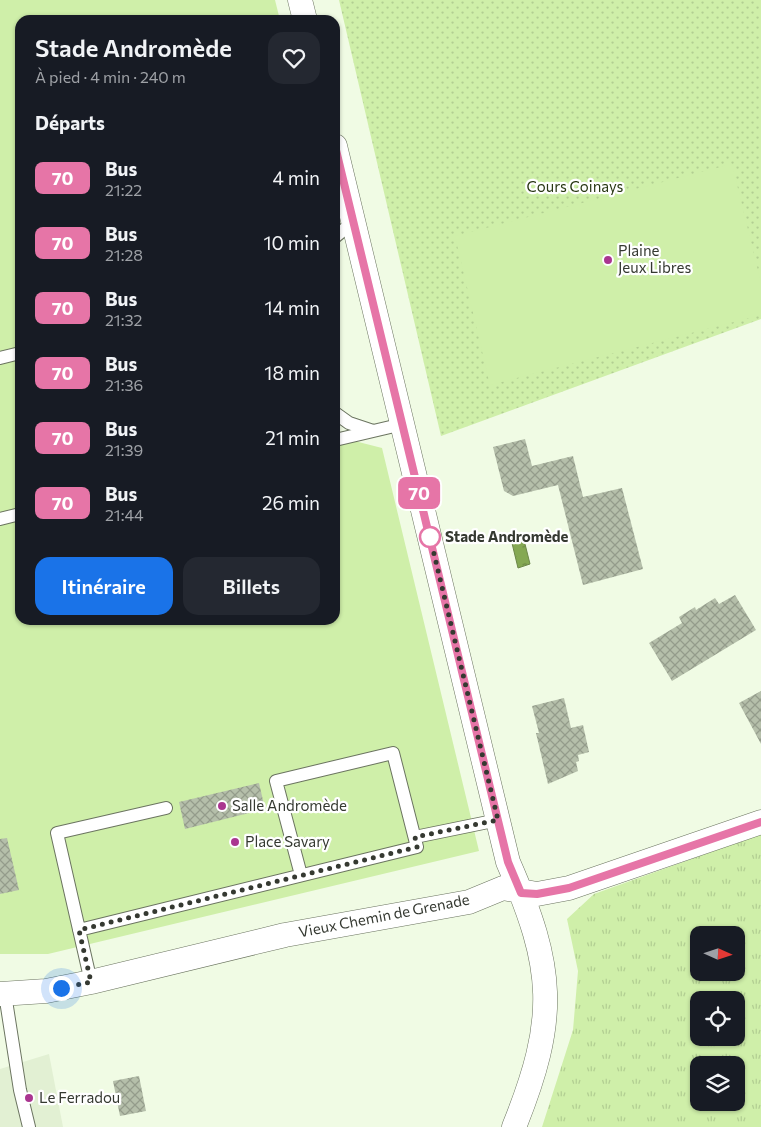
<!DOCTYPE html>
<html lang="fr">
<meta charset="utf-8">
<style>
body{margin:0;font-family:Commissioner,sans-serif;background:#242831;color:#f1f3f6;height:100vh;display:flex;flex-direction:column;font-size:19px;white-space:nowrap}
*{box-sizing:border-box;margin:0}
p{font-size:16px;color:#9ea1a6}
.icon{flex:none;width:28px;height:28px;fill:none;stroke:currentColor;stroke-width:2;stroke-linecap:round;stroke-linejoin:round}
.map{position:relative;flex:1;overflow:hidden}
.details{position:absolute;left:15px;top:15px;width:325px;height:610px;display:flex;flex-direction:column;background:#171b24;border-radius:15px;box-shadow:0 1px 4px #0004}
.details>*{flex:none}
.badge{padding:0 10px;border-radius:8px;font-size:18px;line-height:32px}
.needle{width:32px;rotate:93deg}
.controls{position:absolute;left:690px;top:926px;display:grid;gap:10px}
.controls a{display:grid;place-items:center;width:55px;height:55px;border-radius:10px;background:#171b24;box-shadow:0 1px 4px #0004;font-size:25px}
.you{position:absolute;width:25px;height:25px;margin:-12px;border:4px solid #fff;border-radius:50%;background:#1a73e8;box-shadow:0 0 0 8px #1a73e833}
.map>.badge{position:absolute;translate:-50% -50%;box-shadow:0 0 0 2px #fff}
h2{padding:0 20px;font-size:19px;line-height:45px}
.round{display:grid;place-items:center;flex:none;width:52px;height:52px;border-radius:15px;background:#242831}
.summary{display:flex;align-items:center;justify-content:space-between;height:85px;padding:0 20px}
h1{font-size:24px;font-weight:600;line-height:38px}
.action{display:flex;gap:10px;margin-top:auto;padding:10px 20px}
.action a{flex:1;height:58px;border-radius:15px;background:#1a73e8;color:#fff;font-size:20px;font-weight:600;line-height:58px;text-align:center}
.action a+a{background:#242831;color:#f1f3f6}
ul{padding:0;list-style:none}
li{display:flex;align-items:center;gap:15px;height:65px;padding:0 20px}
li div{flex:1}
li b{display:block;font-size:19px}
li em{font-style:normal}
li .badge{min-width:55px;font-weight:700;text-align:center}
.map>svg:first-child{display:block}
.built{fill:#e2f0d3}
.grass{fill:url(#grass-tufts);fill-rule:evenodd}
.park{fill:url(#park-dots)}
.garden{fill:#cfefa9}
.water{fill:url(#water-ripples);stroke:#6c8748}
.building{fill:url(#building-cross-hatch)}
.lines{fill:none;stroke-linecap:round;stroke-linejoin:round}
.lane-casing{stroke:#6b7460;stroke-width:14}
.street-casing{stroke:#6b7460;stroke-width:25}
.lane{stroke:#fff;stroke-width:12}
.street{stroke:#fff;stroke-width:24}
.line-casing{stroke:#fff;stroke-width:11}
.line{stroke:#e675a7;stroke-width:8}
.walk{stroke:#353931;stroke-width:5;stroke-dasharray:0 9}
.poi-dot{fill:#aa3690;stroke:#fff;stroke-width:2}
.stop-dot{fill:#fff;stroke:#e675a7;stroke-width:2.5}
.labels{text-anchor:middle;stroke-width:4.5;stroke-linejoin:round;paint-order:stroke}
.park-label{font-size:15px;fill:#293814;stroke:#fff}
.poi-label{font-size:15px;fill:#353931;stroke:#fff;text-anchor:start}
.stop-label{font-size:15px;font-weight:bold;fill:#353931;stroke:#fff;text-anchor:start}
.street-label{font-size:15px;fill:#353931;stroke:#fff}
</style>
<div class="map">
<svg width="761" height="1127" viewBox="0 0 761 1127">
<defs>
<pattern id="grass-tufts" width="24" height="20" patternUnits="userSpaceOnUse" patternTransform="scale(1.25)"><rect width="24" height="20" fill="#cfefa9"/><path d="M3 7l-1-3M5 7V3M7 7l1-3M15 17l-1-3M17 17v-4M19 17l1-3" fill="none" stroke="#b2ce92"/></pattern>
<pattern id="park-dots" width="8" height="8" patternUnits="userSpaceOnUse" patternTransform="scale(1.25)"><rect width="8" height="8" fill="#cfefa9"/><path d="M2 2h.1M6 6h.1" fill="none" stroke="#b2ce92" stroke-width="1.8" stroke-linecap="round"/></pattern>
<pattern id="water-ripples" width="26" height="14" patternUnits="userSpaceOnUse" patternTransform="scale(1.25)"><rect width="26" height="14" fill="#84a852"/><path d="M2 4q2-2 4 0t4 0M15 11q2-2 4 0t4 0" fill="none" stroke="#6d8a45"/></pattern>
<pattern id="building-cross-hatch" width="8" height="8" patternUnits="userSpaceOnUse" patternTransform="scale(1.25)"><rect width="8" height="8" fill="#b5bfaa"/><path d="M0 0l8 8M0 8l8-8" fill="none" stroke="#949c8b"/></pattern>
</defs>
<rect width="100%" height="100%" fill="#f0fbe4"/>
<path class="built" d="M49 1054 63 1127H0V1069Z"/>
<path class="grass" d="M761 834V1127H542L573 1030 578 971 567 919 594 894ZM699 935H736V972H699ZM699 1000H736V1038H699ZM699 1065H736V1102H699Z"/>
<path class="park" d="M339 0H761V319L441 436Z"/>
<path class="garden" d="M0 0H275L280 20H20V620H335V436L382 448 479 851 48 954H0Z
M732 164 761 283V315L490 385 455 236Z"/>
<path class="water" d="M523 536 530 564 518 568 511 539Z"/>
<path class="building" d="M525 439 532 466 573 456 583 497 622 488 643 569 583 585 558 485 513 496 504 491 493 447Z
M735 595 756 630 672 681 649 643 682 623 679 617 695 607 696 610 715 598 719 604Z
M761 691V744L739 703Z
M564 698 571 728 583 725 589 752 578 755 579 761 576 762 578 771 548 784 536 733H539L532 706Z
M259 783 265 809 185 829 179 802Z
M7 838 19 890 0 894V839Z
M139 1076 146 1111 120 1116 113 1081Z"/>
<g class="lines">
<defs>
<path id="lane" d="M335 237 353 222
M0 358 20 353
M335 413 349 423 373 431
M335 440 403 424
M0 519 20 514
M415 837 498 820
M79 930 417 847 393 753 276 781 301 875
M91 982 57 833 166 808
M5 994 20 1090 29 1127"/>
<path id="street" d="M300 0 305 20
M335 146 508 862C555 969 558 1018 514 1127
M0 994 46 991 91 982 285 935 469 902 503 888 537 894 569 888 761 822"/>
</defs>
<use href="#lane" class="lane-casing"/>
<use href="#street" class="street-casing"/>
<use href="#lane" class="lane"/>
<use href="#street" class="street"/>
</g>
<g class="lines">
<defs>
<path id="line" d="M335 146 508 862 521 893 537 894 569 888 761 822"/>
</defs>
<use href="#line" class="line-casing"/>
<use href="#line" class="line"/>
<path class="walk" d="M61 988 91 982 79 930 417 847 415 837 498 820 430 537"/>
</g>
<g class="poi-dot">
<circle cx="608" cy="260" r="5"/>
<circle cx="222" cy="806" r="5"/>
<circle cx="235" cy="842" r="5"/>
<circle cx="29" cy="1098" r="5"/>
</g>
<circle class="stop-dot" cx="430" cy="537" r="10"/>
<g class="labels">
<g class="park-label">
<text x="575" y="192">Cours Coinays</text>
</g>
<g class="poi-label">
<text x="618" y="256">Plaine<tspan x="618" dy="17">Jeux Libres</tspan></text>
<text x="232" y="811">Salle Andromède</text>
<text x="245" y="847">Place Savary</text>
<text x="39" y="1103">Le Ferradou</text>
</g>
<g class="stop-label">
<text x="445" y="542">Stade Andromède</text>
</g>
<g class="street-label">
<text transform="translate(384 916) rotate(-11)" y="5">Vieux Chemin de Grenade</text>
</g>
</g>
</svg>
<div class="controls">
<a><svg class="needle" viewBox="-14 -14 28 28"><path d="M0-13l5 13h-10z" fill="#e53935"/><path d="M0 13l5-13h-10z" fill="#9ea1a6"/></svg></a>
<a><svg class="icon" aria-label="locate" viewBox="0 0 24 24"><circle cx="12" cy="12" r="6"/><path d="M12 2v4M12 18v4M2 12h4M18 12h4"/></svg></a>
<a><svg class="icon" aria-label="layers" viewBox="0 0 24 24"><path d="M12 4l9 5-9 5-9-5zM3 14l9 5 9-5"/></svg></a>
</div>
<div class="you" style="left:61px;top:988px"></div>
<b class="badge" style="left:419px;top:493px;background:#e675a7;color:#fff">70</b>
<section class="details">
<div class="summary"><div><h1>Stade Andromède</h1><p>À pied · 4 min · 240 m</p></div><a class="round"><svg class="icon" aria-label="heart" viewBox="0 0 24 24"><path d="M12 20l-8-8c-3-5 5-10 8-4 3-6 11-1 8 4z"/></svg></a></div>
<h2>Départs</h2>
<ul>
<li><span class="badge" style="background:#e675a7;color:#fff">70</span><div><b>Bus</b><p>21:22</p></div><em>4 min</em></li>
<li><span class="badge" style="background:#e675a7;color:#fff">70</span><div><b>Bus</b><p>21:28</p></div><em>10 min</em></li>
<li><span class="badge" style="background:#e675a7;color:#fff">70</span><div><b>Bus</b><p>21:32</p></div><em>14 min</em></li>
<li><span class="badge" style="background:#e675a7;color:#fff">70</span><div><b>Bus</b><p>21:36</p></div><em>18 min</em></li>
<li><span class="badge" style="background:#e675a7;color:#fff">70</span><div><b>Bus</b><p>21:39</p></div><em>21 min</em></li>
<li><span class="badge" style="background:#e675a7;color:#fff">70</span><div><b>Bus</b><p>21:44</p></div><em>26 min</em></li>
</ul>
<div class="action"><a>Itinéraire</a><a>Billets</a></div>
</section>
</div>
